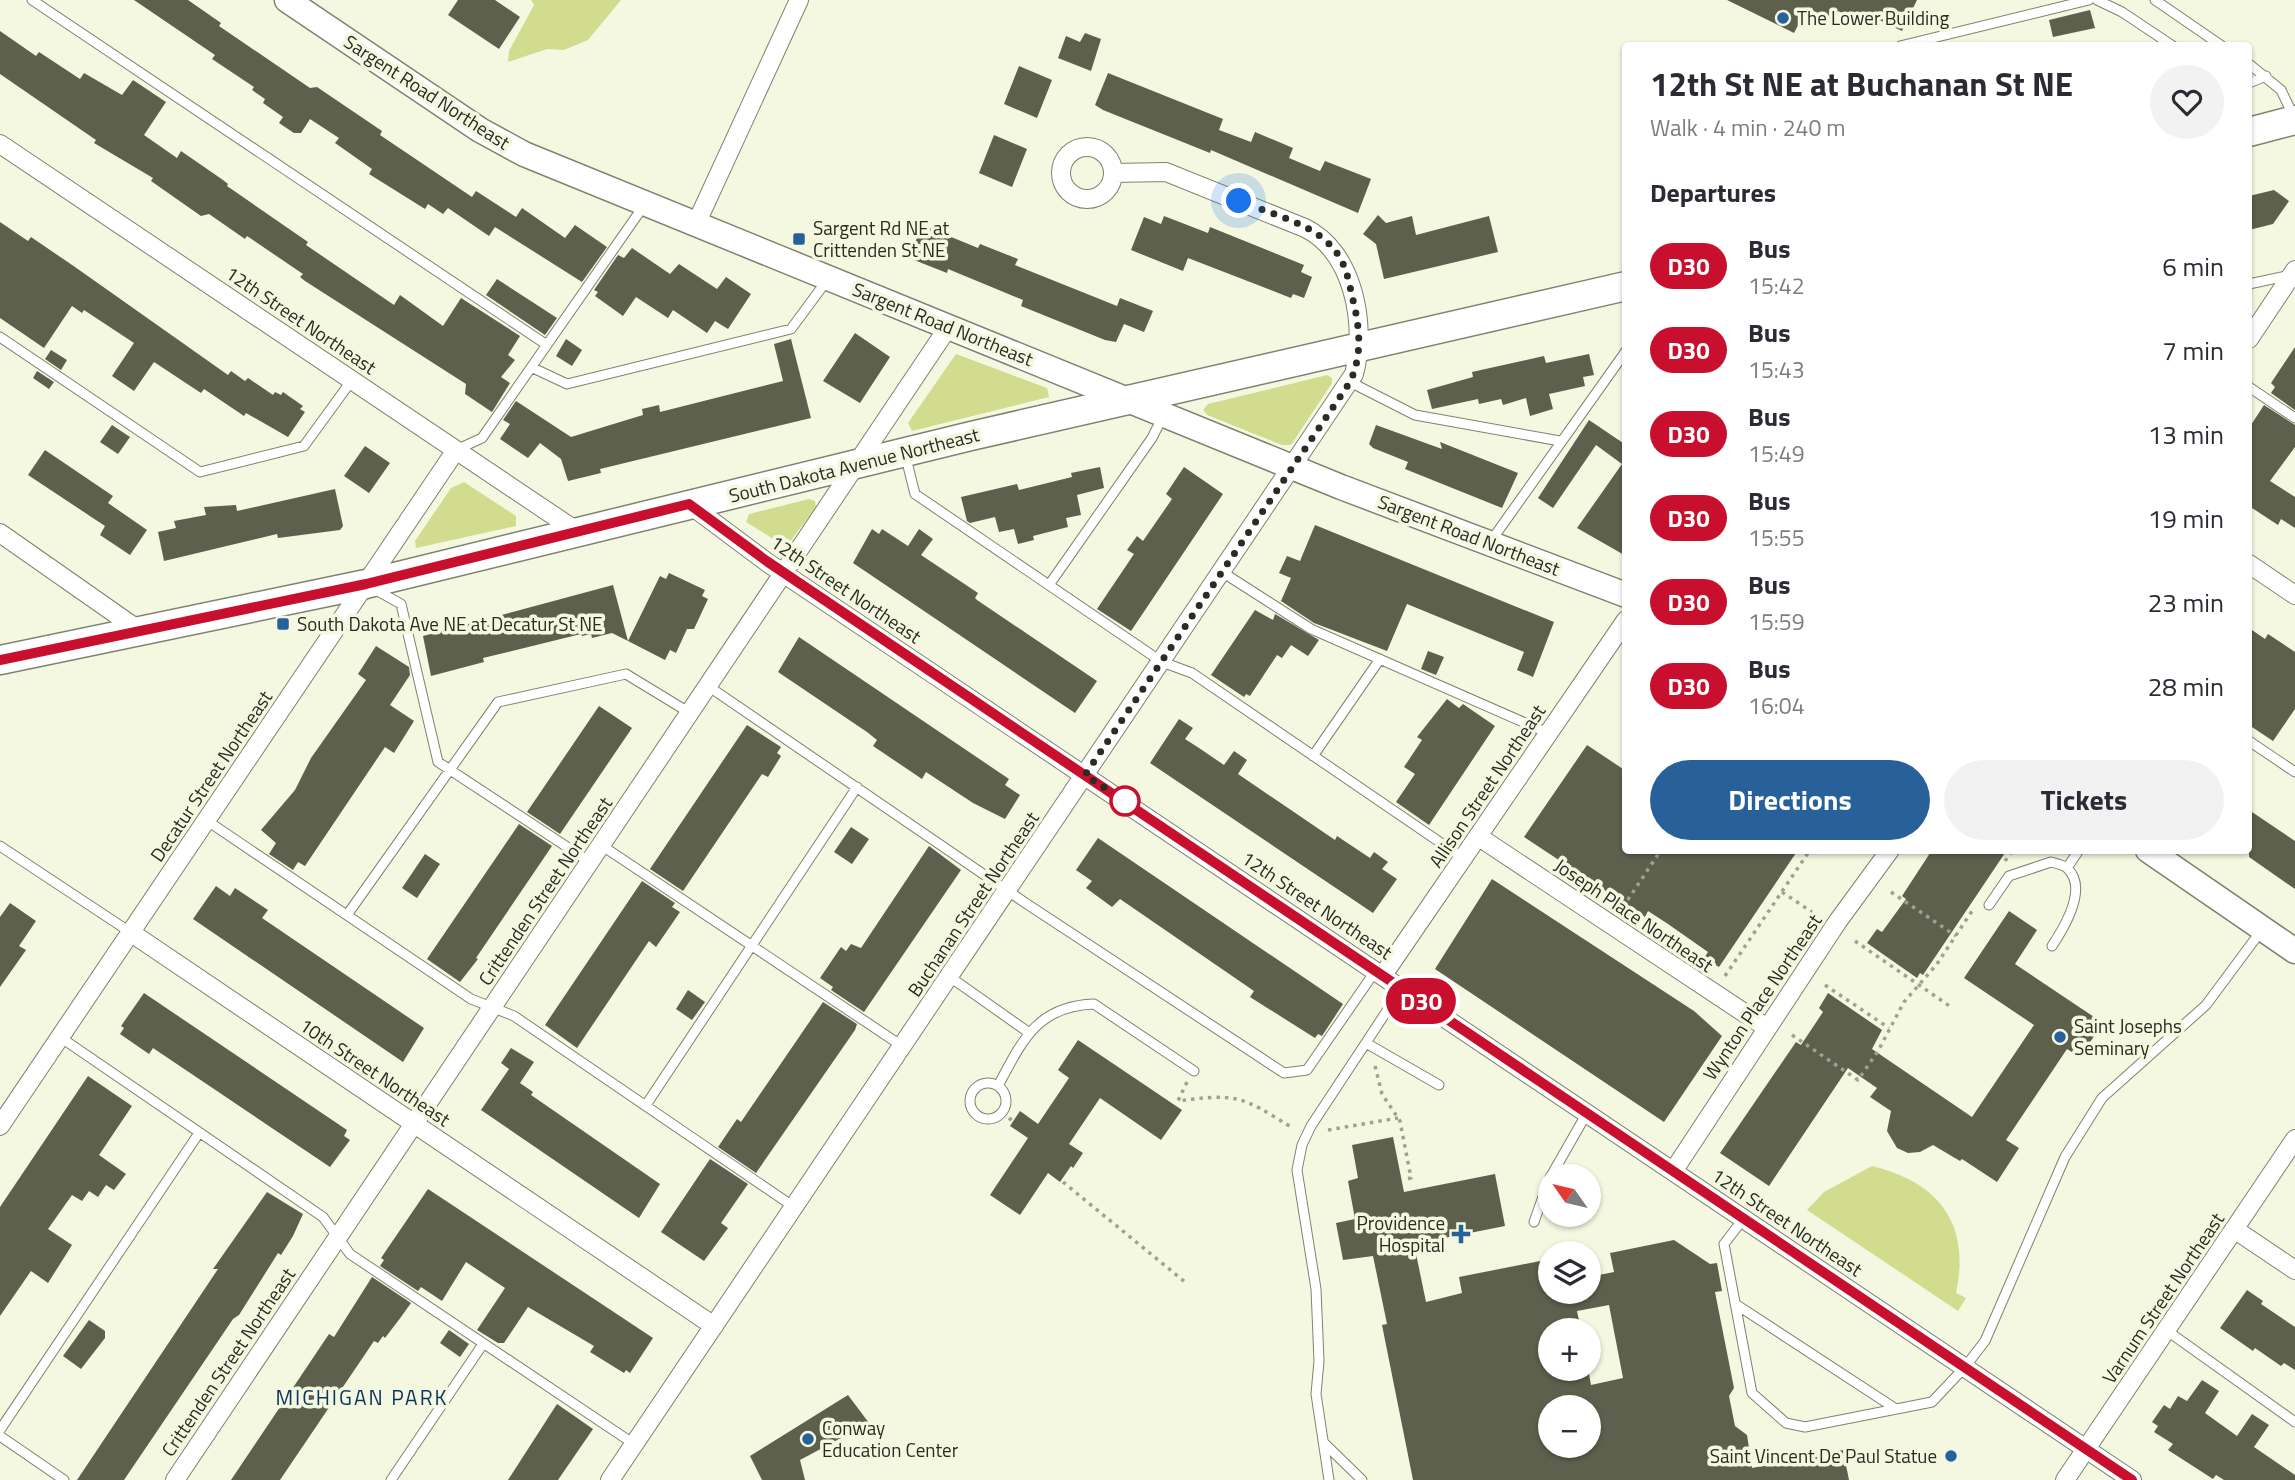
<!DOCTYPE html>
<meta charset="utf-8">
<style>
body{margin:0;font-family:"Titillium Web",sans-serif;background:#f2f2f3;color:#2b2b33;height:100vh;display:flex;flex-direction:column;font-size:26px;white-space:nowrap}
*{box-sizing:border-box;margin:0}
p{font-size:23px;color:#7c7c81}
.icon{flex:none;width:38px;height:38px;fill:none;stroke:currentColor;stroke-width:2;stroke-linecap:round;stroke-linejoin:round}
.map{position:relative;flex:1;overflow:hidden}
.sheet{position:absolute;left:1622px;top:42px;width:630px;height:812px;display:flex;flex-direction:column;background:#fff;border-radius:7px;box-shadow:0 2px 5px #0004}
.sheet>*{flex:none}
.badge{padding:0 14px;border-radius:23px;font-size:24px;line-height:46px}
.needle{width:46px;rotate:304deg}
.controls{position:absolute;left:1538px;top:1164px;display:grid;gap:14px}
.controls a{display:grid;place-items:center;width:63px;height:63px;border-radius:50%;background:#fff;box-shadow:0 2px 5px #0004;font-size:35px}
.you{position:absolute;width:35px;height:35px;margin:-18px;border:5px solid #fff;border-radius:50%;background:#1a73e8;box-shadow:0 0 0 10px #1a73e833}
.map>.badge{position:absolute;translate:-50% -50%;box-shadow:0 0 0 4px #fff}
h2{padding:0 28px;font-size:26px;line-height:63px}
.round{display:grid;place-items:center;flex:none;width:74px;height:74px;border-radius:37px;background:#f2f2f3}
.head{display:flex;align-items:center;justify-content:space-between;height:119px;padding:0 28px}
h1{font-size:33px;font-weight:700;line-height:52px}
.cta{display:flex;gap:14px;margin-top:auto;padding:14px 28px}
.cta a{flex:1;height:80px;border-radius:42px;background:#286199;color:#fff;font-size:28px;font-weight:700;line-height:80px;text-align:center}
.cta a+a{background:#f2f2f3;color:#2b2b33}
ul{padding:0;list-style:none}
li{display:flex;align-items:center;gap:21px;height:84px;padding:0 28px}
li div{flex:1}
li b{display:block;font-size:26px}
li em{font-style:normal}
li .badge{min-width:77px;font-weight:700;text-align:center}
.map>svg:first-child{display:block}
.green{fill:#d1dc8e}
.building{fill:#5d604c;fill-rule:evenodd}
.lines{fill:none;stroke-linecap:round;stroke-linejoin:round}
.lane-casing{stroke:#7f826d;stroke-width:11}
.street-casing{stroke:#7f826d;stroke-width:20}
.secondary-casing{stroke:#7f826d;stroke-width:27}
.primary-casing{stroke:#7f826d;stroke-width:31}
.path{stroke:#a0a291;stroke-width:3.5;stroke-dasharray:3.5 5;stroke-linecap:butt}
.lane{stroke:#fff;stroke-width:9}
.street{stroke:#fff;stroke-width:18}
.secondary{stroke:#fff;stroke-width:24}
.primary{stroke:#fff;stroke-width:28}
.line-casing{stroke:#fff;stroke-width:16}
.line{stroke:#c8102e;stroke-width:10}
.walk{stroke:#2a2b22;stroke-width:7;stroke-dasharray:0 12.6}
.poi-dot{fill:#286199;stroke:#f4f8e1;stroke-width:2.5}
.stop-dot{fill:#fff;stroke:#c8102e;stroke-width:3.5}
.labels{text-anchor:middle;stroke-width:7;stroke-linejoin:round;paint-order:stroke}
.poi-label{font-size:19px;fill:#2a2b22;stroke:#f4f8e1;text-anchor:start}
.street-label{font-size:19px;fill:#2a2b22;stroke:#f4f8e1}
.neighbourhood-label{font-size:21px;letter-spacing:2px;fill:#0d355b;stroke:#f4f8e1}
</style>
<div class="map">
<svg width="2295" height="1480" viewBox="0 0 2295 1480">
<rect width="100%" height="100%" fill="#f4f8e1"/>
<path class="green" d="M531 0H621L588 40 564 50 547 49 508 62 509 51 534 5Z
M956 354 1047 388 1049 397 912 431 908 423Z
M1327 375 1332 378V383L1291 445H1282L1207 415 1203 410 1208 404Z
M464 482 516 516V526L416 548 415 541 451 488Z
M809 499 815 501 816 507 786 547 746 522 749 514Z
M1872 1166C1939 1182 1971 1224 1956 1293L1966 1298 1958 1311 1807 1210 1824 1192Z"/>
<path class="building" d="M134 0H188L221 23 219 26 310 88 317 87 382 131 380 135 472 197 476 191 516 217 522 208 565 238 575 225 607 247 582 282 495 227 489 236 448 208 443 214 428 204 425 209 369 174 372 169 335 143 339 138 310 119 301 133H294L279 123 283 117 263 103 265 99 252 90 254 87 212 59 215 55Z
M458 0H495L520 17 499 49 448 15Z
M1727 0H1917L1902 31 1865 13 1861 22 1838 11 1833 20 1807 8 1794 33Z
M2090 10 2095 28 2053 37 2049 20Z
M0 31 36 56 39 52 80 79 84 73 122 95 133 80 166 102 144 135 177 158 181 151 223 180 228 184 227 186 308 242 306 245 394 305 400 295 443 326 461 298 520 336 508 355 515 360 501 377 510 383 492 412 465 394 466 384 305 281 300 277 303 274 247 236 245 239 209 214 201 216 151 181 153 178 94 143 96 140 0 74Z
M1085 33 1101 39 1091 71 1058 58 1066 36 1080 42Z
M1019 66 1052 80 1037 118 1004 104Z
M1108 73 1223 119 1219 130 1251 142 1255 132 1293 148 1289 158 1320 171 1325 161 1371 179 1358 213 1211 150 1210 153 1103 110 1095 105Z
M994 135 1027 149 1012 187 979 173Z
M2274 190 2289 201 2273 224 2249 230V196Z
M1378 215 1386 223 1412 216 1416 235 1489 216 1498 252 1384 279 1376 244 1363 234Z
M1164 216 1208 233 1210 227 1304 265 1301 272 1312 277 1304 298 1293 294 1291 298 1188 258 1183 271 1131 250 1144 217 1161 224Z
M0 222 28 241 31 237 75 267 228 375 231 371 245 381 248 378 273 395 275 392 281 395 283 392 303 406 300 409 305 412 288 437 246 413 244 416 204 389 201 393 154 362 134 391 112 376 134 343 84 310 82 313 72 306 44 348 0 318Z
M922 225 978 248 980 244 1018 259 1015 265 1117 306 1120 298 1153 311 1144 332 1124 324 1116 342 1105 340 1021 306 1023 300 948 269 947 273 909 258Z
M632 248 670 274 679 264 717 289 726 277 751 294 728 329 715 321 707 333 673 310 668 318 636 297 623 316 595 296 598 292 594 290 618 255 624 258Z
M497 279 557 318 545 335 486 295Z
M855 333 890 357 860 403 823 381Z
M566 339 582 350 572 366 556 356Z
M791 339 811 418 600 469 601 473 568 481 561 459 540 443 528 458 500 439 510 424 503 420 516 401 571 437 643 415 642 409 659 405 660 412 783 381 774 344Z
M2295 347V410L2271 393 2275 387 2271 383Z
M51 350 67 360 61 370 45 359Z
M1589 354 1594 375 1583 377 1585 386 1549 394 1553 409 1530 416 1526 398 1503 405 1501 399 1479 404 1478 399 1432 409 1427 390 1473 377 1472 372 1544 356 1546 363Z
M37 371 54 382 49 389 33 378Z
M2264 405 2295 425V447L2270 481 2295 497V528L2281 519 2278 525 2249 506V428Z
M1589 420 1626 445V556L1577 528 1622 464 1596 445 1553 508 1538 498Z
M112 425 130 437 118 454 100 442Z
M1376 425 1442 449 1440 442 1518 473 1502 508 1405 469 1408 462 1373 448 1369 444Z
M365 446 390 463 369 493 344 476Z
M45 450 113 496 108 503 147 530 130 555 100 535 105 526 28 475Z
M1100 467 1104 488 1077 495 1081 515 1066 518 1068 527 1033 536 1034 540 1018 544 1014 529 999 532 995 517 970 523 967 521 961 497 1017 484 1019 490 1072 477 1071 473Z
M1184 467 1223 494 1131 631 1097 609 1134 554 1127 550 1137 536 1143 541 1172 499 1166 494Z
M335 489 343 526 340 530 278 538 277 534 164 561 158 532 176 528 174 521 206 515 204 507 236 505 237 511Z
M1315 525 1554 622 1533 677 1517 670 1524 652 1407 604 1387 651 1314 623 1281 601 1291 578 1279 573 1287 556 1300 561Z
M872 529 879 534 882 529 908 546 919 529 933 539 921 555 978 593 975 598 977 600 1097 681 1075 713 853 563Z
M669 573 705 590 702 596 708 599 694 629H687L676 653 670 650 665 660 628 641 660 576 666 579Z
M613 585 628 641 612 633 592 638 591 634 582 636 581 634 483 658 484 662 431 676 423 636Z
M1255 610 1273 620 1275 614 1319 640 1308 656 1291 645 1282 658 1277 655 1250 696 1246 694 1244 697 1211 675Z
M2249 628 2265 639 2268 634 2295 652V709L2273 741 2249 725Z
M799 637 1009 779 1005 785 1020 795 1005 819 973 803 926 772 922 779 873 746 877 740 867 732 778 672Z
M376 646 409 667 410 675 390 705 414 721 394 753 385 747 305 866 298 862 293 870 269 854 276 843 261 830 295 790 311 758 366 680 358 674Z
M1428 651 1444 657 1436 675 1421 669Z
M1447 699 1459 708 1463 704 1495 726 1429 825 1396 802 1415 774 1404 767 1422 740 1417 737Z
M599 706 632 728 560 834 527 812Z
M1179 719 1193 728 1185 739 1199 748 1224 765 1234 751 1247 760 1238 774 1335 840 1337 836 1370 858 1374 852 1388 862 1382 869 1397 879 1373 913 1150 763Z
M747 725 781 747 777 753 781 756 768 777 762 774 683 891 650 869Z
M1587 745 1626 771V850H1798L1719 967 1704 958 1708 952 1668 924 1648 911 1645 917 1524 837Z
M2249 810 2295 841V889L2249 857Z
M519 824 552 846 476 958 478 959 460 982 427 959Z
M851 827 869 839 852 864 834 852Z
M1098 838 1343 1004 1322 1036 1318 1034 1315 1038 1250 997 1254 991 1120 899 1112 907 1086 888 1092 881 1076 870Z
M929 846 961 870 864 1012 831 990 833 987 820 978 841 947 846 951 851 944 861 948Z
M1932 850H2007L1923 975 1920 973 1917 978 1867 943 1877 929 1882 932 1906 899 1902 896Z
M425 854 440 864 417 898 402 888Z
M1492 879 1694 1011 1722 1036 1664 1122 1435 969Z
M642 881 675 903 672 907 680 912 656 947 649 941 577 1048 545 1025Z
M216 886 230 896 235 888 268 910 262 918 424 1028 403 1062 193 919Z
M10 903 36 921 19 946 26 950 0 987V917Z
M2009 911 2037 930 2015 964 2103 1023 2080 1057 2067 1049 2006 1140 2019 1148 1997 1182 1962 1159 1960 1161 1933 1145 1920 1152 1908 1153 1897 1148 1887 1131 1891 1111 1870 1097 1877 1088 1848 1068 1769 1186 1720 1153 1796 1042 1801 1045 1823 1012 1819 1008 1828 993 1882 1030 1872 1049 1972 1117 2034 1025 1964 978Z
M688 990 705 1002 692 1020 676 1009Z
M144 993 347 1130 344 1136 350 1140 330 1167 153 1048 149 1054 120 1034 124 1028 121 1026Z
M823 1002 857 1024 855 1030 756 1173 718 1147 737 1119 741 1122Z
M1078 1040 1182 1110 1161 1140 1100 1098 1069 1144 1083 1153 1073 1168 1071 1166 1060 1182 1048 1173 1020 1215 990 1195 1028 1138 1010 1126 1020 1111 1038 1124 1069 1078 1058 1070Z
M511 1048 534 1062 520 1083 533 1092 531 1095 660 1184 639 1218 481 1110 509 1069 501 1063Z
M88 1076 132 1106 99 1155 126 1174 114 1190 106 1185 98 1197 89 1191 82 1201 72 1195 48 1229 72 1245 48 1283 31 1271 0 1316V1207Z
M1393 1137 1404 1192 1495 1174 1505 1226 1414 1244 1426 1302 1462 1293 1459 1277 1550 1259V1292H1589V1277L1614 1272 1610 1253 1674 1240 1710 1264 1717 1263 1722 1291 1715 1292 1734 1388 1729 1396 1735 1426 1747 1435 1752 1468 1843 1450 1849 1480H1413L1382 1325 1387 1324 1373 1256 1343 1260 1336 1223 1355 1219 1348 1181 1358 1178 1352 1145ZM1609 1305 1623 1378 1591 1385 1588 1368H1550V1330H1581L1577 1311ZM1550 1407H1589V1446H1550Z
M710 1159 748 1184 721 1223 728 1228 704 1261 661 1232Z
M428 1189 653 1338 630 1373 626 1370 624 1373 590 1352 594 1346 528 1307 504 1343H498L477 1330 505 1288 466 1262 442 1301 421 1287 418 1291 380 1266 384 1260 381 1258Z
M267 1192 303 1214 293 1236 281 1255 278 1253 239 1315 233 1319 124 1480H77L218 1269H213Z
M372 1277 411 1303 401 1317 385 1338 383 1336 378 1343 374 1341 280 1480H231L329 1334 334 1337Z
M2247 1290 2263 1301 2261 1304 2295 1327V1370L2284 1363 2281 1366 2255 1348 2253 1351 2220 1328Z
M89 1320 105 1331V1338L81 1369 63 1356Z
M449 1330 469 1344 460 1357 440 1343Z
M2202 1380 2219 1391 2205 1413 2237 1436 2252 1414 2269 1425 2254 1447 2295 1475V1480H2224L2216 1475 2213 1479 2168 1450 2173 1444 2154 1432 2158 1426 2152 1422 2164 1405 2170 1409 2178 1396 2187 1401Z
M848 1395 869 1423 800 1460 805 1480H762L750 1456Z
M557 1404 593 1429 558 1480H508Z"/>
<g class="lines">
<defs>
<path id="lane" d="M32 0 547 345
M2097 0 2122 12 2173 46
M2155 0 2222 46
M1900 46 2089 0
M2249 64 2281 90 2293 115
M2249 83 2266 76
M2249 284 2291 275
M0 337 200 472 304 446 352 380
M533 368 567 384 791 329 828 279
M1350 382 1415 415 1560 441
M2249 387 2295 418
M456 450 482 438 645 204
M905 454 915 494 1162 662 1192 673 1463 858
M1491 541 1626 351
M1222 572 1311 629 1548 733
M1049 585 1152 438 1163 416
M376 590 401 604 438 762 590 862
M708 686 1027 904 1284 1073 1307 1070 1376 970
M2249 741 2295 772
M1313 756 1380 659
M206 820 471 999 514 1016 794 1207
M601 845 902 1046
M0 846 130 932
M2067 868 2079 850
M1989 905 2009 876 2051 862C2055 863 2064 865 2067 868 2089 888 2064 928 2052 946
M347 915 498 702 626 674 690 713
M950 977 1028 1032
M60 1037 323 1217 350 1254 634 1444
M1366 1043 1439 1085
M970 1101a18 18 0 1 1 36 0a18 18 0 1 1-36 0Z
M998 1086C1022 1041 1037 1006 1094 1004L1194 1071
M646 1105 857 787
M1551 1176 1587 1113
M1744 1218 1724 1244 1752 1393 1786 1423 1805 1427 1932 1402 1965 1367 1985 1341 2065 1157 2102 1098 2206 1005 2261 931
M1534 1222 1550 1177
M1737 1305 1896 1409
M2166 1330 2295 1422
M0 1430 199 1133
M0 1436 64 1480
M1323 1442 1362 1480
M391 1480 483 1344
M1329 1480 1316 1394 1319 1361 1316 1289 1297 1170 1302 1145 1311 1126 1402 988"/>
<path id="street" d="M0 144 578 532
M1061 173a26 26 0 1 1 52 0a26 26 0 1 1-52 0Z
M696 224 799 0
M2249 339 2295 270
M689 504 768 563 2132 1480
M0 533 140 631
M2249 564 2295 595
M1479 837 1767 1028
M130 932 714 1326
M1383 975 1626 620
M0 1126 456 450
M1674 1170 1838 921 1890 850
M2234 1229 2295 1270
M175 1480 949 326
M610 1480 1354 374C1367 326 1354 252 1305 228L1166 172 1113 173
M2065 1480 2295 1139"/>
<path id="secondary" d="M287 0 480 130 524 154 1341 487 1626 595
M2148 850 2295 951"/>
<path id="primary" d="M2249 132 2295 120
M0 660 366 584 971 436 1626 286"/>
</defs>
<use href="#lane" class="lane-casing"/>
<use href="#street" class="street-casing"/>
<use href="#secondary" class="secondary-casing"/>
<use href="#primary" class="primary-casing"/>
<path class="path" d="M1851 850 1857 853
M2005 861 2013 850
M1782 892 1812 912
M1891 892 1956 936
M1623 907 1661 850
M1855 941 1951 1007
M1725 976 1810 850
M1825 985 1889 1028
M1792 1035 1858 1080 1878 1051 1904 1002 1937 964 1974 908
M1375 1066 1382 1094 1400 1121 1411 1178 1406 1179
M1187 1082 1178 1101C1237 1093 1241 1096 1291 1127
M1002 1113 1013 1121
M1328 1130 1398 1118
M1063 1182 1185 1282"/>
<use href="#lane" class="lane"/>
<use href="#street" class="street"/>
<use href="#secondary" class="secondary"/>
<use href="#primary" class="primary"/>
</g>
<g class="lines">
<defs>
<path id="line" d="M0 660 366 584 689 504 768 562 2132 1480"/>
</defs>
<use href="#line" class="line-casing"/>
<use href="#line" class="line"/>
<path class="walk" d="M1125 801 1085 775 1350 382C1362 356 1360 331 1354 304 1350 289 1348 271 1340 258 1322 225 1271 214 1239 201"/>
</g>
<g class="poi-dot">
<circle cx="1783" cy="18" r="7"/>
<rect x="792" y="232" width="14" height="14" rx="3.5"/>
<rect x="276" y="617" width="14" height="14" rx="3.5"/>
<circle cx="2060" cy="1037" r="7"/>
<path d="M1457.5 1223.5h7v7h7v7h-7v7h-7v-7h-7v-7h7z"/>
<circle cx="808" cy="1439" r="7"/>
<circle cx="1951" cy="1456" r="7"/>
</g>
<circle class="stop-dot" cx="1125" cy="801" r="14"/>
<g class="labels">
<g class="poi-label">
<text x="1797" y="25">The Lower Building</text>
<text x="813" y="235">Sargent Rd NE at<tspan x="813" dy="22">Crittenden St NE</tspan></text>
<text x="297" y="631">South Dakota Ave NE at Decatur St NE</text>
<text x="2074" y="1033">Saint Josephs<tspan x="2074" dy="22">Seminary</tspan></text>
<text x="1445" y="1230" text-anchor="end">Providence<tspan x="1445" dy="22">Hospital</tspan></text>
<text x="822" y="1435">Conway<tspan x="822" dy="22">Education Center</tspan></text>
<text x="1937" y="1463" text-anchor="end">Saint Vincent De Paul Statue</text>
</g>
<g class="street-label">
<text transform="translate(427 92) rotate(33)" y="7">Sargent Road Northeast</text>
<text transform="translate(301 320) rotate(34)" y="7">12th Street Northeast</text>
<text transform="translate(943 324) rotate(22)" y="7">Sargent Road Northeast</text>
<text transform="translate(854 465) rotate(-14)" y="7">South Dakota Avenue Northeast</text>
<text transform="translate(1469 535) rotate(21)" y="7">Sargent Road Northeast</text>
<text transform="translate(846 589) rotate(34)" y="7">12th Street Northeast</text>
<text transform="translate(211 776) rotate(-56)" y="7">Decatur Street Northeast</text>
<text transform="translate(1487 786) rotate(-56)" y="7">Allison Street Northeast</text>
<text transform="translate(545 891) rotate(-56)" y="7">Crittenden Street Northeast</text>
<text transform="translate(973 904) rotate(-56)" y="7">Buchanan Street Northeast</text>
<text transform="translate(1317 905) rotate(34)" y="7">12th Street Northeast</text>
<text transform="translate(1634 915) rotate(34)" y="7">Joseph Place Northeast</text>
<text transform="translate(1762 997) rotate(-56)" y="7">Wynton Place Northeast</text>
<text transform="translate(375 1072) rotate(34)" y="7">10th Street Northeast</text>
<text transform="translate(1787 1222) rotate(34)" y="7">12th Street Northeast</text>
<text transform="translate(2163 1298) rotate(-56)" y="7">Varnum Street Northeast</text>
<text transform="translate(228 1362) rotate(-56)" y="7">Crittenden Street Northeast</text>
</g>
<g class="neighbourhood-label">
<text x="362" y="1405">MICHIGAN PARK</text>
</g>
</g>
</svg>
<div class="controls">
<a><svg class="needle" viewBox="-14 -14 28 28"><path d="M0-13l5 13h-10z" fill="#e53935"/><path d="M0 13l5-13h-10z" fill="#7c7c81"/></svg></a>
<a><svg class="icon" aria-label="layers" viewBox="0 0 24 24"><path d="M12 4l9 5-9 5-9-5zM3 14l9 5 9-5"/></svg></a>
<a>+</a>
<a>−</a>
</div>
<div class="you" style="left:1239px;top:201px"></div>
<b class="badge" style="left:1421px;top:1001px;background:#c8102e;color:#fff">D30</b>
<section class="sheet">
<div class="head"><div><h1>12th St NE at Buchanan St NE</h1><p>Walk · 4 min · 240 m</p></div><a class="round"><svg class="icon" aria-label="heart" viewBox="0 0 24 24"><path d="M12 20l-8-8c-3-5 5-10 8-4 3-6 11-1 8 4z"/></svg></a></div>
<h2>Departures</h2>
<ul>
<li><span class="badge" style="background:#c8102e;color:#fff">D30</span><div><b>Bus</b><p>15:42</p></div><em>6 min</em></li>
<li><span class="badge" style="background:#c8102e;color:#fff">D30</span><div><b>Bus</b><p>15:43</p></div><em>7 min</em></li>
<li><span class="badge" style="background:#c8102e;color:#fff">D30</span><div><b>Bus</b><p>15:49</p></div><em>13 min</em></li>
<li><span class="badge" style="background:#c8102e;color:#fff">D30</span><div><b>Bus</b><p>15:55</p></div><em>19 min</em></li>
<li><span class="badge" style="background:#c8102e;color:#fff">D30</span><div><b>Bus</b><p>15:59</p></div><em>23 min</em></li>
<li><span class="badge" style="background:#c8102e;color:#fff">D30</span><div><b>Bus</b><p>16:04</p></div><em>28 min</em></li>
</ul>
<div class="cta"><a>Directions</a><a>Tickets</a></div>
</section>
</div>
